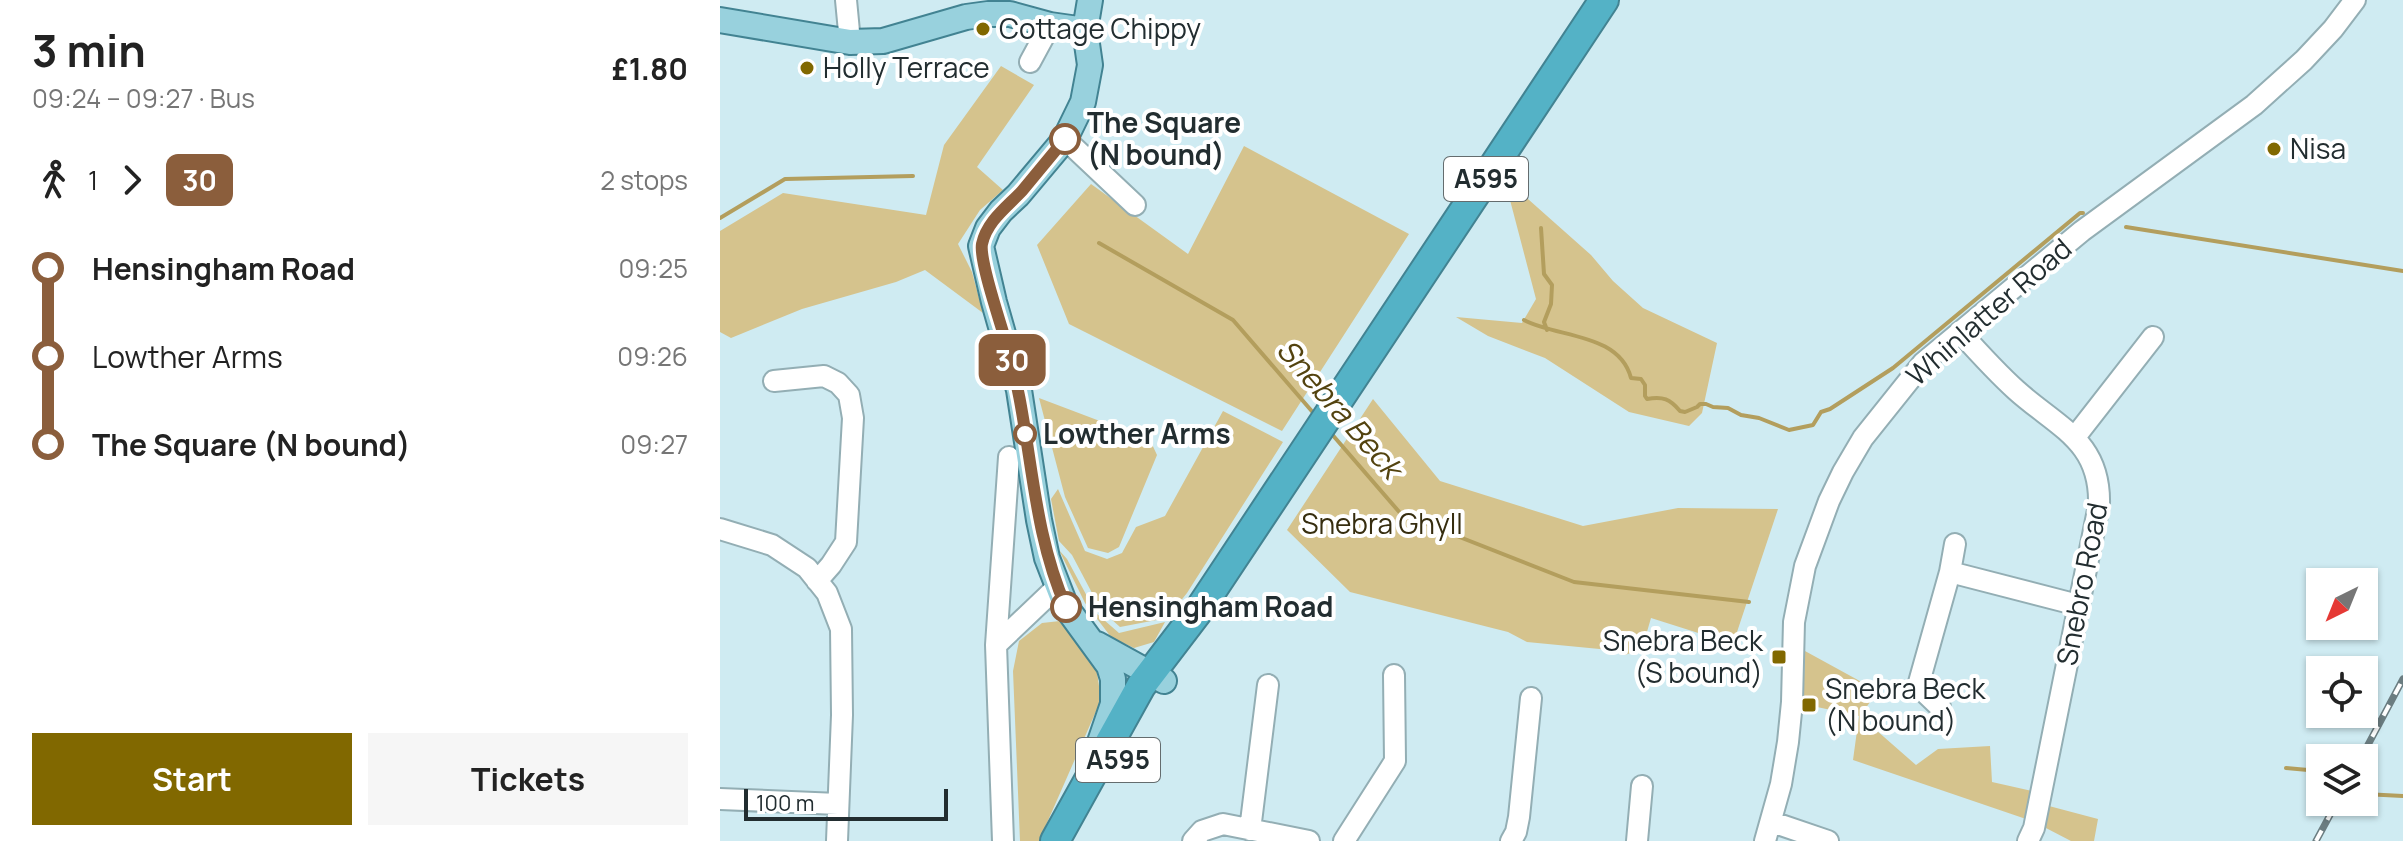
<!DOCTYPE html>
<meta charset="utf-8">
<style>
body{margin:0;font-family:Manrope,sans-serif;background:#f6f6f6;color:#222;height:100vh;display:flex;flex-direction:column;font-size:30px;white-space:nowrap}
*{box-sizing:border-box;margin:0}
p{font-size:26px;color:#767676}
.icon{flex:none;width:44px;height:44px;fill:none;stroke:currentColor;stroke-width:2;stroke-linecap:round;stroke-linejoin:round}
.map{position:relative;flex:1;overflow:hidden}
.panel{display:flex;flex-direction:column;background:#fff;width:720px}
.panel>*{flex:none}
.badge{padding:0 16px;border-radius:12px;font-size:28px;line-height:52px}
.needle{width:52px;rotate:223deg}
.fabs{position:absolute;left:1586px;top:568px;display:grid;gap:16px}
.fabs a{display:grid;place-items:center;width:72px;height:72px;border-radius:0px;background:#fff;box-shadow:0 2px 6px #0004;font-size:40px}
.scale{position:absolute;left:24px;bottom:20px;width:204px;box-sizing:border-box;padding-left:8px;border:4px solid #222d30;border-top:0;font-size:22px;line-height:28px;white-space:nowrap;color:#222d30;-webkit-text-stroke:6px #fff;paint-order:stroke}
.map>.badge{position:absolute;translate:-50% -50%;box-shadow:0 0 0 4px #fff}
.legs{display:flex;align-items:center;gap:12px;height:88px;padding:0 32px;font-size:26px}
.legs p{margin-inline-start:auto}
.overview{display:flex;align-items:center;justify-content:space-between;height:136px;padding:0 32px}
h1{font-size:44px;font-weight:700;line-height:60px}
.action{display:flex;gap:16px;margin-top:auto;padding:16px 32px}
.action a{flex:1;height:92px;border-radius:0px;background:#816800;color:#fff;font-size:32px;font-weight:700;line-height:92px;text-align:center}
.action a+a{background:#f6f6f6;color:#222}
ul{padding:0 32px;list-style:none}
li{display:flex;align-items:center;gap:28px;height:88px;font-size:30px}
li i{display:grid;place-items:center;width:12px;height:100%;margin:0 10px;background:currentColor}
li i::after{content:'';width:20px;height:20px;margin:-10px;border:6px solid;border-radius:50%;background:#fff}
li p{margin-inline-start:auto}
li:first-child i{background:linear-gradient(#0000 50%,currentColor 0)}
li:last-child i{background:linear-gradient(currentColor 50%,#0000 0)}
main{display:flex;flex:1;min-height:0}
.map>svg:first-child{display:block}
.green{fill:#d5c38d}
.lines{fill:none;stroke-linecap:round;stroke-linejoin:round}
.stream{stroke:#b39e5d;stroke-width:4}
.minor-casing{stroke:#93aeb4;stroke-width:24}
.major-casing{stroke:#428392;stroke-width:28}
.highway-casing{stroke:#428392;stroke-width:32}
.minor{stroke:#fff;stroke-width:20}
.major{stroke:#98d1dd;stroke-width:24}
.highway{stroke:#54b2c6;stroke-width:28}
.rail-casing{stroke:#6b7d81;stroke-width:7}
.rail{stroke:#fff;stroke-width:4;stroke-dasharray:12;stroke-linecap:butt}
.line-1-casing{stroke:#fff;stroke-width:18}
.line-1{stroke:#8b5e3c;stroke-width:12}
.poi-dot{fill:#816800;stroke:#fff;stroke-width:3}
.stop-1-dot{fill:#fff;stroke:#8b5e3c;stroke-width:4}
.labels{text-anchor:middle;stroke-width:8;stroke-linejoin:round;paint-order:stroke}
.shield{fill:#fff;stroke:#646c6e;stroke-width:2}
.shield-label{font-size:26px;font-weight:bold;fill:#222d30}
.poi-label{font-size:28px;fill:#222d30;stroke:#fff;text-anchor:start}
.stop-label{font-size:28px;font-weight:bold;fill:#222d30;stroke:#fff;text-anchor:start}
.street-label{font-size:28px;fill:#222d30;stroke:#fff}
.park-label{font-size:28px;fill:#362d0f;stroke:#fff}
.water-label{font-size:30px;font-style:italic;fill:#53430f;stroke:#fff}
</style>
<main>
<section class="panel">
<div class="overview"><div><h1>3 min</h1><p>09:24 – 09:27 · Bus</p></div><b>£1.80</b></div>
<div class="legs"><svg class="icon" aria-label="walk" viewBox="0 0 24 24"><circle cx="13" cy="4" r="2"/><path d="M13 8l-2 6 4 7M11 14l-3 7M7 12l3-4h3l4 4"/></svg>1<svg class="icon" aria-label="forward" viewBox="0 0 24 24"><path d="M9 5l7 7-7 7"/></svg><b class="badge" style="background:#8b5e3c;color:#fff">30</b><p>2 stops</p></div>
<ul>
<li><i style="color:#8b5e3c"></i><b>Hensingham Road</b><p>09:25</p></li>
<li><i style="color:#8b5e3c"></i><span>Lowther Arms</span><p>09:26</p></li>
<li><i style="color:#8b5e3c"></i><b>The Square (N bound)</b><p>09:27</p></li>
</ul>
<div class="action"><a>Start</a><a>Tickets</a></div>
</section>
<div class="map">
<svg width="1683" height="841" viewBox="0 0 1683 841">
<rect width="100%" height="100%" fill="#cfebf2"/>
<path class="green" d="M281 66 314 85 257 167 283 190 260 210 238 244 252 272 263 313 205 270 176 282 82 309 11 338 0 332V231L63 193 206 215 224 145Z
M524 146 689 234 562 431 349 324 317 245 371 184 468 254Z
M799 191 871 255 893 281 923 308 997 343 982 413 969 426 909 412 825 358 768 336 736 317 802 323 816 299 790 200Z
M319 398 430 440 437 455 399 547 388 553 368 548 345 497Z
M653 399 720 481 863 526 958 508 1058 509 1013 644 931 618 922 649 905 655 890 650 807 642 788 632 630 592 567 530Z
M503 411 563 442 467 593 447 618 400 627 381 610 352 555 339 541 331 499 338 489 365 551 387 559 402 553 416 527 445 516Z
M339 550 347 559 376 613 399 633 445 622 434 642 414 648 391 637 365 603Z
M340 621 376 665 381 700 319 841H300L293 671 299 641 322 623Z
M1085 651 1158 691 1140 716 1196 765 1218 749 1270 746 1272 782 1312 791 1306 819 1133 760 1139 716 1083 704Z
M1329 806 1378 819 1374 841H1351L1324 827Z"/>
<g class="lines">
<path class="stream" d="M0 218 65 179 193 176
M1406 227 1683 271
M821 228 824 274 832 285 831 304 824 322 827 330
M379 243 513 320 596 416
M804 320C839 338 899 333 911 378L921 379 925 385V396L927 399C943 396 950 399 960 411L965 412 977 407 980 404H986L993 407 1008 408 1021 415 1039 418 1069 430 1093 425 1101 412 1110 409 1173 368 1360 213H1363
M610 432 681 514 854 582 1029 602
M1566 768 1588 770 1600 774
M1644 794 1683 796"/>
<defs>
<path id="minor" d="M126 0 130 42
M310 62 330 25
M345 139 415 205
M1240 332C1258 352 1276 372 1296 390 1337 427 1381 441 1379 505L1314 828 1308 841
M54 381 104 376 118 383 129 395 133 418 126 542 111 565 97 581
M1355 437 1433 337
M0 529 52 545 87 568 107 593 121 629 122 715 117 841
M1230 572 1358 605
M276 645 337 587
M1220 707 1198 686 1230 572 1235 544
M0 799 118 804
M1052 822 1108 841
M530 830 548 685
M283 841 276 645 289 457
M473 841 482 831 503 824 589 841
M624 841 675 761 674 675
M791 841 796 832 799 817 811 698
M917 841 922 786
M1045 841 1061 784 1068 742 1072 702 1074 622 1085 566 1109 501 1123 472 1143 438 1203 363 1362 231 1534 105 1584 60 1613 29 1635 0"/>
<path id="major" d="M370 0 365 30 370 65 363 102 345 139 298 195 281 211 268 228 261 246 274 302 299 390 319 520 327 558 346 607 389 666 393 679V704L380 742
M0 20 130 42 163 41 246 17 268 14H290L330 25 365 30
M377 644 444 681"/>
<path id="highway" d="M335 841 421 686 479 610 884 0"/>
</defs>
<use href="#minor" class="minor-casing"/>
<use href="#major" class="major-casing"/>
<use href="#highway" class="highway-casing"/>
<use href="#minor" class="minor"/>
<use href="#major" class="major"/>
<use href="#highway" class="highway"/>
<defs>
<path id="rail" d="M1641 758 1683 679
M1596 841 1617 802"/>
</defs>
<use href="#rail" class="rail-casing"/>
<use href="#rail" class="rail"/>
</g>
<g class="lines">
<defs>
<path id="line-1" d="M345 139C331 156 316 174 302 191 287 207 267 221 262 244 259 260 280 321 285 339 313 428 308 521 346 607"/>
</defs>
<use href="#line-1" class="line-1-casing"/>
<use href="#line-1" class="line-1"/>
</g>
<g class="poi-dot">
<circle cx="263" cy="29" r="8"/>
<circle cx="87" cy="68" r="8"/>
<circle cx="1554" cy="149" r="8"/>
<rect x="1051" y="649" width="16" height="16" rx="4"/>
<rect x="1081" y="697" width="16" height="16" rx="4"/>
</g>
<g class="stop-1-dot">
<circle cx="345" cy="139" r="14"/>
<circle cx="305" cy="434" r="10"/>
<circle cx="346" cy="607" r="14"/>
</g>
<g class="labels">
<g class="shield">
<rect x="724" y="157" width="84" height="44" rx="6"/>
<rect x="356" y="738" width="84" height="44" rx="6"/>
</g>
<g class="shield-label">
<text x="766" y="188">A595</text>
<text x="398" y="769">A595</text>
</g>
<g class="poi-label">
<text x="279" y="39">Cottage Chippy</text>
<text x="103" y="78">Holly Terrace</text>
<text x="1570" y="159">Nisa</text>
<text x="1043" y="651" text-anchor="end">Snebra Beck<tspan x="1043" dy="32">(S bound)</tspan></text>
<text x="1105" y="699">Snebra Beck<tspan x="1105" dy="32">(N bound)</tspan></text>
</g>
<g class="stop-label">
<text x="367" y="133">The Square<tspan x="367" dy="32">(N bound)</tspan></text>
<text x="323" y="444">Lowther Arms</text>
<text x="368" y="617">Hensingham Road</text>
</g>
<g class="street-label">
<text transform="translate(1269 312) rotate(-41)" y="10">Whinlatter Road</text>
<text transform="translate(1362 584) rotate(-79)" y="10">Snebro Road</text>
</g>
<g class="park-label">
<text x="662" y="534">Snebra Ghyll</text>
</g>
<g class="water-label">
<text transform="translate(619 409) rotate(49)" y="10">Snebra Beck</text>
</g>
</g>
</svg>
<div class="fabs">
<a><svg class="needle" viewBox="-14 -14 28 28"><path d="M0-13l5 13h-10z" fill="#e53935"/><path d="M0 13l5-13h-10z" fill="#767676"/></svg></a>
<a><svg class="icon" aria-label="locate" viewBox="0 0 24 24"><circle cx="12" cy="12" r="6"/><path d="M12 2v4M12 18v4M2 12h4M18 12h4"/></svg></a>
<a><svg class="icon" aria-label="layers" viewBox="0 0 24 24"><path d="M12 4l9 5-9 5-9-5zM3 14l9 5 9-5"/></svg></a>
</div>
<div class="scale">100 m</div>
<b class="badge" style="left:292px;top:360px;background:#8b5e3c;color:#fff">30</b>
</div>
</main>
